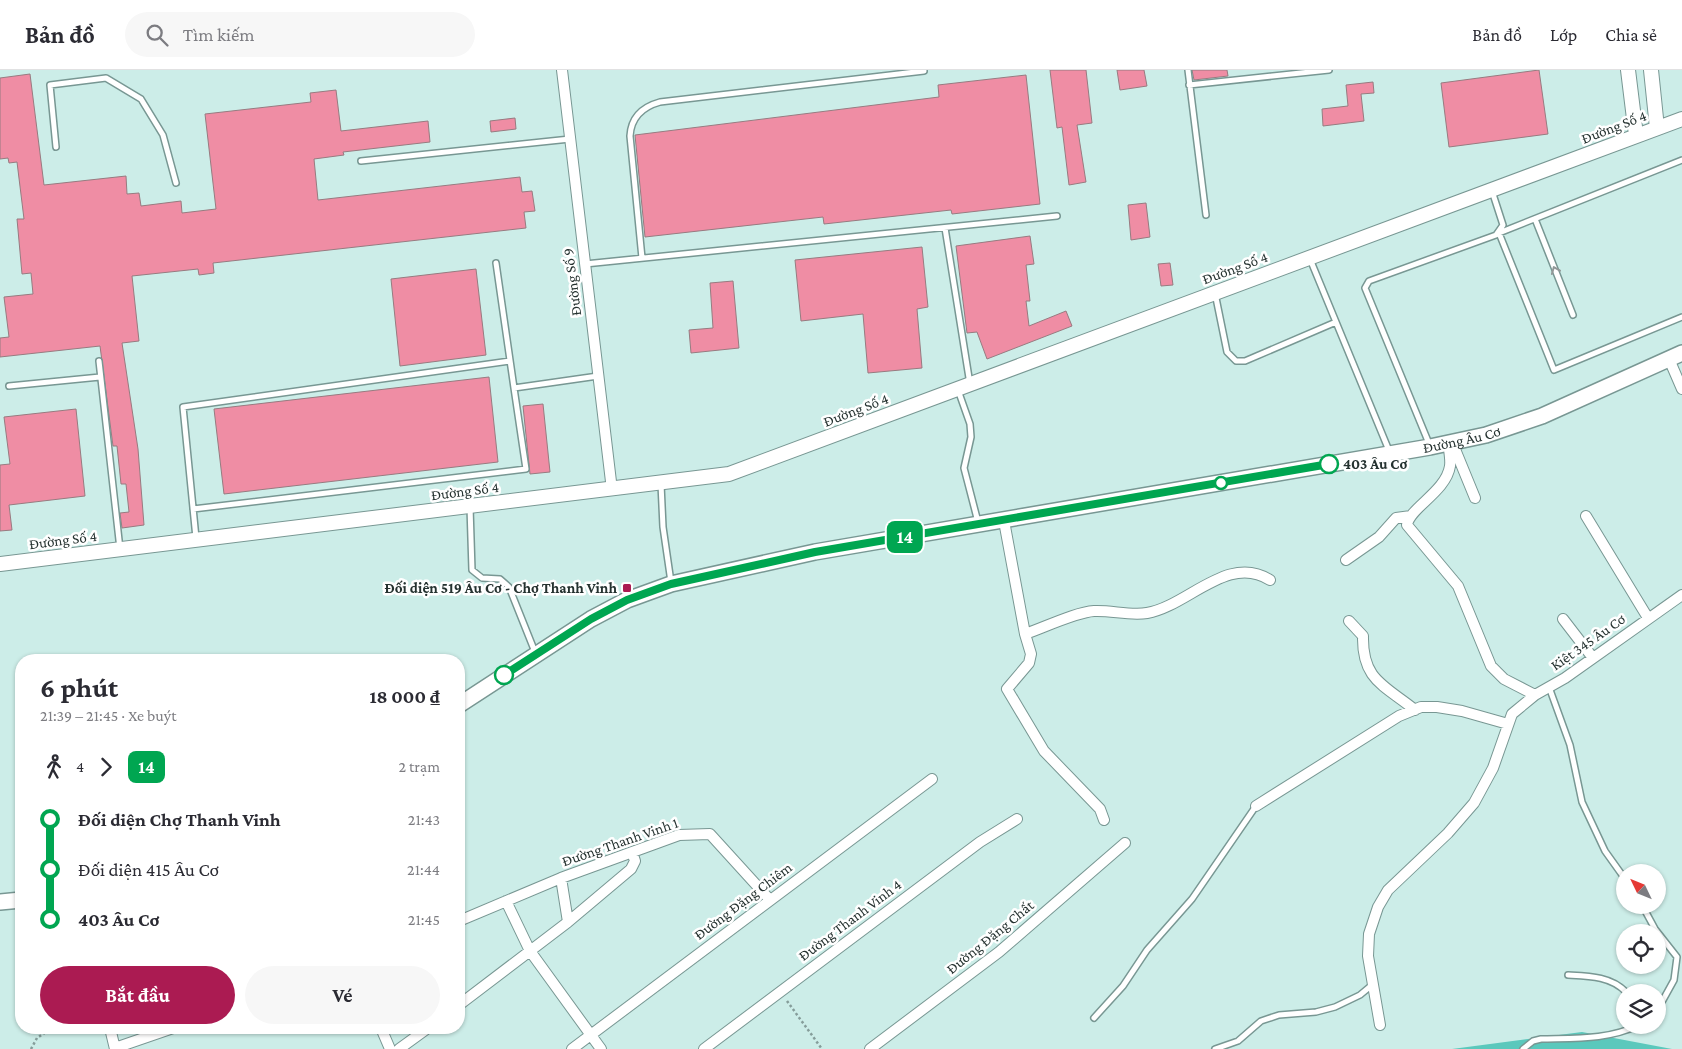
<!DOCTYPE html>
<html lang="vi">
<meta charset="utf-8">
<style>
body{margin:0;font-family:"Crimson Pro",serif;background:#f7f7f7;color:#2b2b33;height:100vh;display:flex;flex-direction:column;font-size:19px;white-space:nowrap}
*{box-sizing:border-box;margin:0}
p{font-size:16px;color:#7c7c81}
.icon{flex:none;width:28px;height:28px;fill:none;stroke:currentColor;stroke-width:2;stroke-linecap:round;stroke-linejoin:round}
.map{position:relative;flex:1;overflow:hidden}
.side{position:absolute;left:15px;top:584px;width:450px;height:380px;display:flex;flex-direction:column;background:#fff;border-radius:20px;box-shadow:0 1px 4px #0004}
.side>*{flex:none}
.badge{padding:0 10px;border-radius:8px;font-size:18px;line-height:32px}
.needle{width:32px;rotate:313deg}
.tools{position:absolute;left:1616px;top:794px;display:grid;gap:10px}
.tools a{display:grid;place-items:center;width:50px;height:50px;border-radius:50%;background:#fff;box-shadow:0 1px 4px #0004;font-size:25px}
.map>.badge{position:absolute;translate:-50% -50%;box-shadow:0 0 0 2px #fff}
.legs{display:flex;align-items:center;gap:8px;height:55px;padding:0 25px;font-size:16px}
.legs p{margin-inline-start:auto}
.head{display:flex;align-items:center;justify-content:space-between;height:85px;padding:0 25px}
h1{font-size:28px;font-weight:700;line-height:38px}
.button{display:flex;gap:10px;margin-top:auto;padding:10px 25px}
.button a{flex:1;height:58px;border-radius:30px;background:#ab1b52;color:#fff;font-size:20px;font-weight:700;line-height:58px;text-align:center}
.button a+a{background:#f7f7f7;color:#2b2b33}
ul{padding:0 25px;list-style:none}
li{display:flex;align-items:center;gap:18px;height:50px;font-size:19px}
li i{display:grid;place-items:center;width:8px;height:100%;margin:0 6px;background:currentColor}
li i::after{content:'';width:12px;height:12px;margin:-6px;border:4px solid;border-radius:50%;background:#fff}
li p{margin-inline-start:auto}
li:first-child i{background:linear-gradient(#0000 50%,currentColor 0)}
li:last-child i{background:linear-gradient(currentColor 50%,#0000 0)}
header{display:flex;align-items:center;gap:30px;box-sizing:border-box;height:70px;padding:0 25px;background:#fff;border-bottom:1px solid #e1e1e2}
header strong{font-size:24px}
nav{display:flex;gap:28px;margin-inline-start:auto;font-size:18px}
.search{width:350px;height:45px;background:#f7f7f7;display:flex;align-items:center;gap:12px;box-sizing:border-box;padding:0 18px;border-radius:28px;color:#7c7c81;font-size:19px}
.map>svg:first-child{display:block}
.green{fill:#5bc8bc}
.building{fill:#ef8da4;stroke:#977b80}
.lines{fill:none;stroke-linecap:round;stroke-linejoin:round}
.service-casing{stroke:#789793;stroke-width:8}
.minor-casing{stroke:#789793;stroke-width:12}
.tertiary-casing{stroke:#789793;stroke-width:16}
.secondary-casing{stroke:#789793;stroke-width:18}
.path{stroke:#859d9a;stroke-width:2.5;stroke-dasharray:2.5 2.5;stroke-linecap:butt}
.service{stroke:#fff;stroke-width:5}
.minor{stroke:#fff;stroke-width:10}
.tertiary{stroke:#fff;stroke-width:14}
.secondary{stroke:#fff;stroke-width:15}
.oneway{stroke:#929898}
.line-1-casing{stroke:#fff;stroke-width:11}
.line-1{stroke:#00a651;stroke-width:8}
.stop-1-dot{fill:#fff;stroke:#00a651;stroke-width:2.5}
.poi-dot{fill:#ab1b52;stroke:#fff;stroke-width:2}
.labels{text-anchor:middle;stroke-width:5;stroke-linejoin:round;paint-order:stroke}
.street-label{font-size:15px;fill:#253230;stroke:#fff}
.stop-label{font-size:15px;font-weight:bold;fill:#253230;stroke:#fff;text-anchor:start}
.poi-label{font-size:15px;font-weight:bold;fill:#253230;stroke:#fff;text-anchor:end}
</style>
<header>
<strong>Bản đồ</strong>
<div class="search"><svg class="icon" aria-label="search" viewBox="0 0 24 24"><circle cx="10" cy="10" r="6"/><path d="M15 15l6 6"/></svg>Tìm kiếm</div>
<nav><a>Bản đồ</a><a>Lớp</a><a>Chia sẻ</a></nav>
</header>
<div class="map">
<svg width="1682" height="979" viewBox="0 0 1682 979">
<rect width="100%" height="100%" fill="#ccede8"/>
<path class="green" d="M1582 962 1672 979H1452Z"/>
<path class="building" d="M1050 0H1086L1092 53 1077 55 1086 112 1069 115 1062 57 1057 58Z
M1117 0H1144L1147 16 1120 20Z
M1192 0H1227L1228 6 1194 10Z
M1539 0 1548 64 1449 77 1441 13Z
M30 4 44 115 126 106 127 124 139 123 141 136 181 131 182 143 216 139 205 44 311 32 310 23 336 20 341 61 428 51 430 72 343 82 344 85 314 89 318 130 520 107 522 122 532 121 535 141 524 142 526 158 213 193 214 203 199 205 198 199 132 206 139 271 122 273 138 379 144 455 122 458 120 443 129 442 126 414H121L117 376H113L100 276 0 287V268L9 267 4 227 33 224 31 203 22 204 17 149H24L17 92 9 93 8 88 0 89V8Z
M1026 5 1040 134 952 144 951 140 824 154 823 147 645 167 635 65 939 27 938 15Z
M1373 12 1374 23 1361 24 1364 51 1323 56 1322 39 1348 36 1346 15Z
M515 48 516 59 491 62 490 51Z
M1146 133 1150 167 1131 170 1128 135Z
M1030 166 1034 194 1026 195 1030 231H1026L1029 256 1066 241 1072 256 987 289 977 262 967 263 956 176Z
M922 177 928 237 917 239 922 298 868 303 863 244 801 251 795 190Z
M1170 193 1173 215 1161 216 1158 194Z
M476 199 486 285 400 296 391 209Z
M733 211 739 278 691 283 689 260 713 258 710 213Z
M489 307 498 392 224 424 214 339Z
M543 334 550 402 530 404 523 336Z
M76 339 85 426 9 435 12 460 0 461V395L10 394 4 347Z"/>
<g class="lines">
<defs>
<path id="service" d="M1188 0 1206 145
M1189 15 1329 0
M56 77 50 15 106 8 141 29 163 65 176 113
M1682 90 1499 163 1554 300 1682 247
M361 91 570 69
M1535 149 1573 245
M945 158 970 314
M642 188 630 66C631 48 642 37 660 32L924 1
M1310 189 1390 383
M496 193 514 318
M585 194 1057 146
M1215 223 1227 282 1236 291H1245L1336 252
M99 291 120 479
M9 316 100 307
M958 320 970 354 971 367 964 398 978 452
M1430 376 1365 218 1369 211 1496 165 1503 155 1492 121
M661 414 663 457 671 512
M470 437 472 500 482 508 500 509 509 517 535 582
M193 439 526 399 514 318 598 306
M196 468 183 337 510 291
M1549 617 1570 675 1582 732 1605 781 1625 809
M1642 835 1655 859 1677 887 1674 910 1658 939
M1568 905C1588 906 1611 906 1626 922
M1094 948 1123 916 1147 880 1192 829 1256 736
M1215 979 1238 971 1261 951 1279 945 1316 942 1335 937 1360 925 1372 915
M1523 979 1533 971 1541 969C1575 968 1608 970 1639 955"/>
<path id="minor" d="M562 0 612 420
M1669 289 1682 319
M1452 372 1475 428
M1448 373C1449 380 1451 389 1450 396 1446 422 1409 438 1407 455L1458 516 1491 596 1504 609 1535 625
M1586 446 1648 548
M1004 451 1025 564 1031 584 1029 593 1007 619 1044 681 1100 739 1104 750
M1346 490 1379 467 1396 448 1411 446
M1563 549 1593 588
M1349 551 1363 566C1362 610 1384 615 1415 640
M1025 564C1043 558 1076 542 1094 541 1111 540 1130 546 1147 543 1188 536 1228 483 1270 510
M1256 736 1399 646 1421 637H1437L1462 641 1508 654
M506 831 530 881 601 979
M459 851 561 808 679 765 710 764 770 830
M568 852 631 799 635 791 632 782
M459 935 568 852 561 808
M1380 955 1368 886 1369 864 1378 837 1388 820 1448 763 1474 733 1493 698 1512 644 1535 625 1565 608 1682 525
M110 958 115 979
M381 958 390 979
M115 978 173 958
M399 979 428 958
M572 979 932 709
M704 979 980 772 1017 749
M870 979 999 882 1125 773"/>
<path id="tertiary" d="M1628 0 1636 65
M1651 0 1657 58
M0 494 729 404 1682 49"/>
<g id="secondary">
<path id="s1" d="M459 635 591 549 627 530 671 514 815 482 1430 377 1486 365 1542 346 1682 283"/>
<path d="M0 832 21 830"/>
</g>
</defs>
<use href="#service" class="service-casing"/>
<use href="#minor" class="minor-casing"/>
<use href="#tertiary" class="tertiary-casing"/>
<use href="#secondary" class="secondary-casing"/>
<path class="path" d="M787 931 822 979
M31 979 37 968 52 958"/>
<use href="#service" class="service"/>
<use href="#minor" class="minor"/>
<use href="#tertiary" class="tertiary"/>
<use href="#secondary" class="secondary"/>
</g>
<defs><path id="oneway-chevron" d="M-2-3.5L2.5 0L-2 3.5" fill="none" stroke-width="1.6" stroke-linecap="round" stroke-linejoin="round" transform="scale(1.25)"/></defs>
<use class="oneway" href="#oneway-chevron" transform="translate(1555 200) rotate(-112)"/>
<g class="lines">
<defs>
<path id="line-1" d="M504 605 591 549 627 530 671 514 815 482 1329 394"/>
</defs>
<use href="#line-1" class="line-1-casing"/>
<use href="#line-1" class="line-1"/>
</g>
<g class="stop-1-dot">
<circle cx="1329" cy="394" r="9"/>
<circle cx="1221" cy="413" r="6"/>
<circle cx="504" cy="605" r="9"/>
</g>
<rect class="poi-dot" x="622" y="513" width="10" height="10" rx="2.5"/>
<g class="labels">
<g class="street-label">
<text transform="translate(1614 57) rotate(-21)" y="5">Đường Số 4</text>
<text transform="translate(1235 198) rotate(-20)" y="5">Đường Số 4</text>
<text transform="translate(572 212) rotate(-97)" y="5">Đường Số 9</text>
<text transform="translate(856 340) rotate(-21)" y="5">Đường Số 4</text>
<text dy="5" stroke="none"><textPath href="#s1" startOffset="1049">Đường Âu Cơ</textPath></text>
<text transform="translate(465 421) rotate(-7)" y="5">Đường Số 4</text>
<text transform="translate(63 470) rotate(-7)" y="5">Đường Số 4</text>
<text transform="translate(1588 572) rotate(-35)" y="5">Kiệt 345 Âu Cơ</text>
<text transform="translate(620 772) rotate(-19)" y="5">Đường Thanh Vinh 1</text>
<text transform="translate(743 831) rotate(-37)" y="5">Đường Đặng Chiêm</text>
<text transform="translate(850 850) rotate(-37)" y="5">Đường Thanh Vinh 4</text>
<text transform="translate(990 867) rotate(-39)" y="5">Đường Đặng Chất</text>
</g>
<g class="stop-label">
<text x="1343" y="399">403 Âu Cơ</text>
</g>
<g class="poi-label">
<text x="617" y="523">Đối diện 519 Âu Cơ - Chợ Thanh Vinh</text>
</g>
</g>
</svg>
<div class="tools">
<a><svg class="needle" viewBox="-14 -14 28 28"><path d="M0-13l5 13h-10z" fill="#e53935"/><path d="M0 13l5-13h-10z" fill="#7c7c81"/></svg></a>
<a><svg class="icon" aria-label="locate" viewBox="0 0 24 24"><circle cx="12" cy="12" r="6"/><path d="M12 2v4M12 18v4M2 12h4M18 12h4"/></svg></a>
<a><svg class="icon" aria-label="layers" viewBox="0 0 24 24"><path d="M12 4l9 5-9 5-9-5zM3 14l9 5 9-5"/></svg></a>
</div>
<b class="badge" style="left:905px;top:467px;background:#00a651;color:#fff">14</b>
<section class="side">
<div class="head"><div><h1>6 phút</h1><p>21:39 – 21:45 · Xe buýt</p></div><b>18 000 ₫</b></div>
<div class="legs"><svg class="icon" aria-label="walk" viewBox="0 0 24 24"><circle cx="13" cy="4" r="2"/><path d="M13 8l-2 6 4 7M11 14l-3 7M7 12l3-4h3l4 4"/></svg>4<svg class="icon" aria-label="forward" viewBox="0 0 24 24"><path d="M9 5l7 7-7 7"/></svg><b class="badge" style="background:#00a651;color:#fff">14</b><p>2 trạm</p></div>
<ul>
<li><i style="color:#00a651"></i><b>Đối diện Chợ Thanh Vinh</b><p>21:43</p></li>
<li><i style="color:#00a651"></i><span>Đối diện 415 Âu Cơ</span><p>21:44</p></li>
<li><i style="color:#00a651"></i><b>403 Âu Cơ</b><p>21:45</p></li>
</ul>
<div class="button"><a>Bắt đầu</a><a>Vé</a></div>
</section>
</div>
